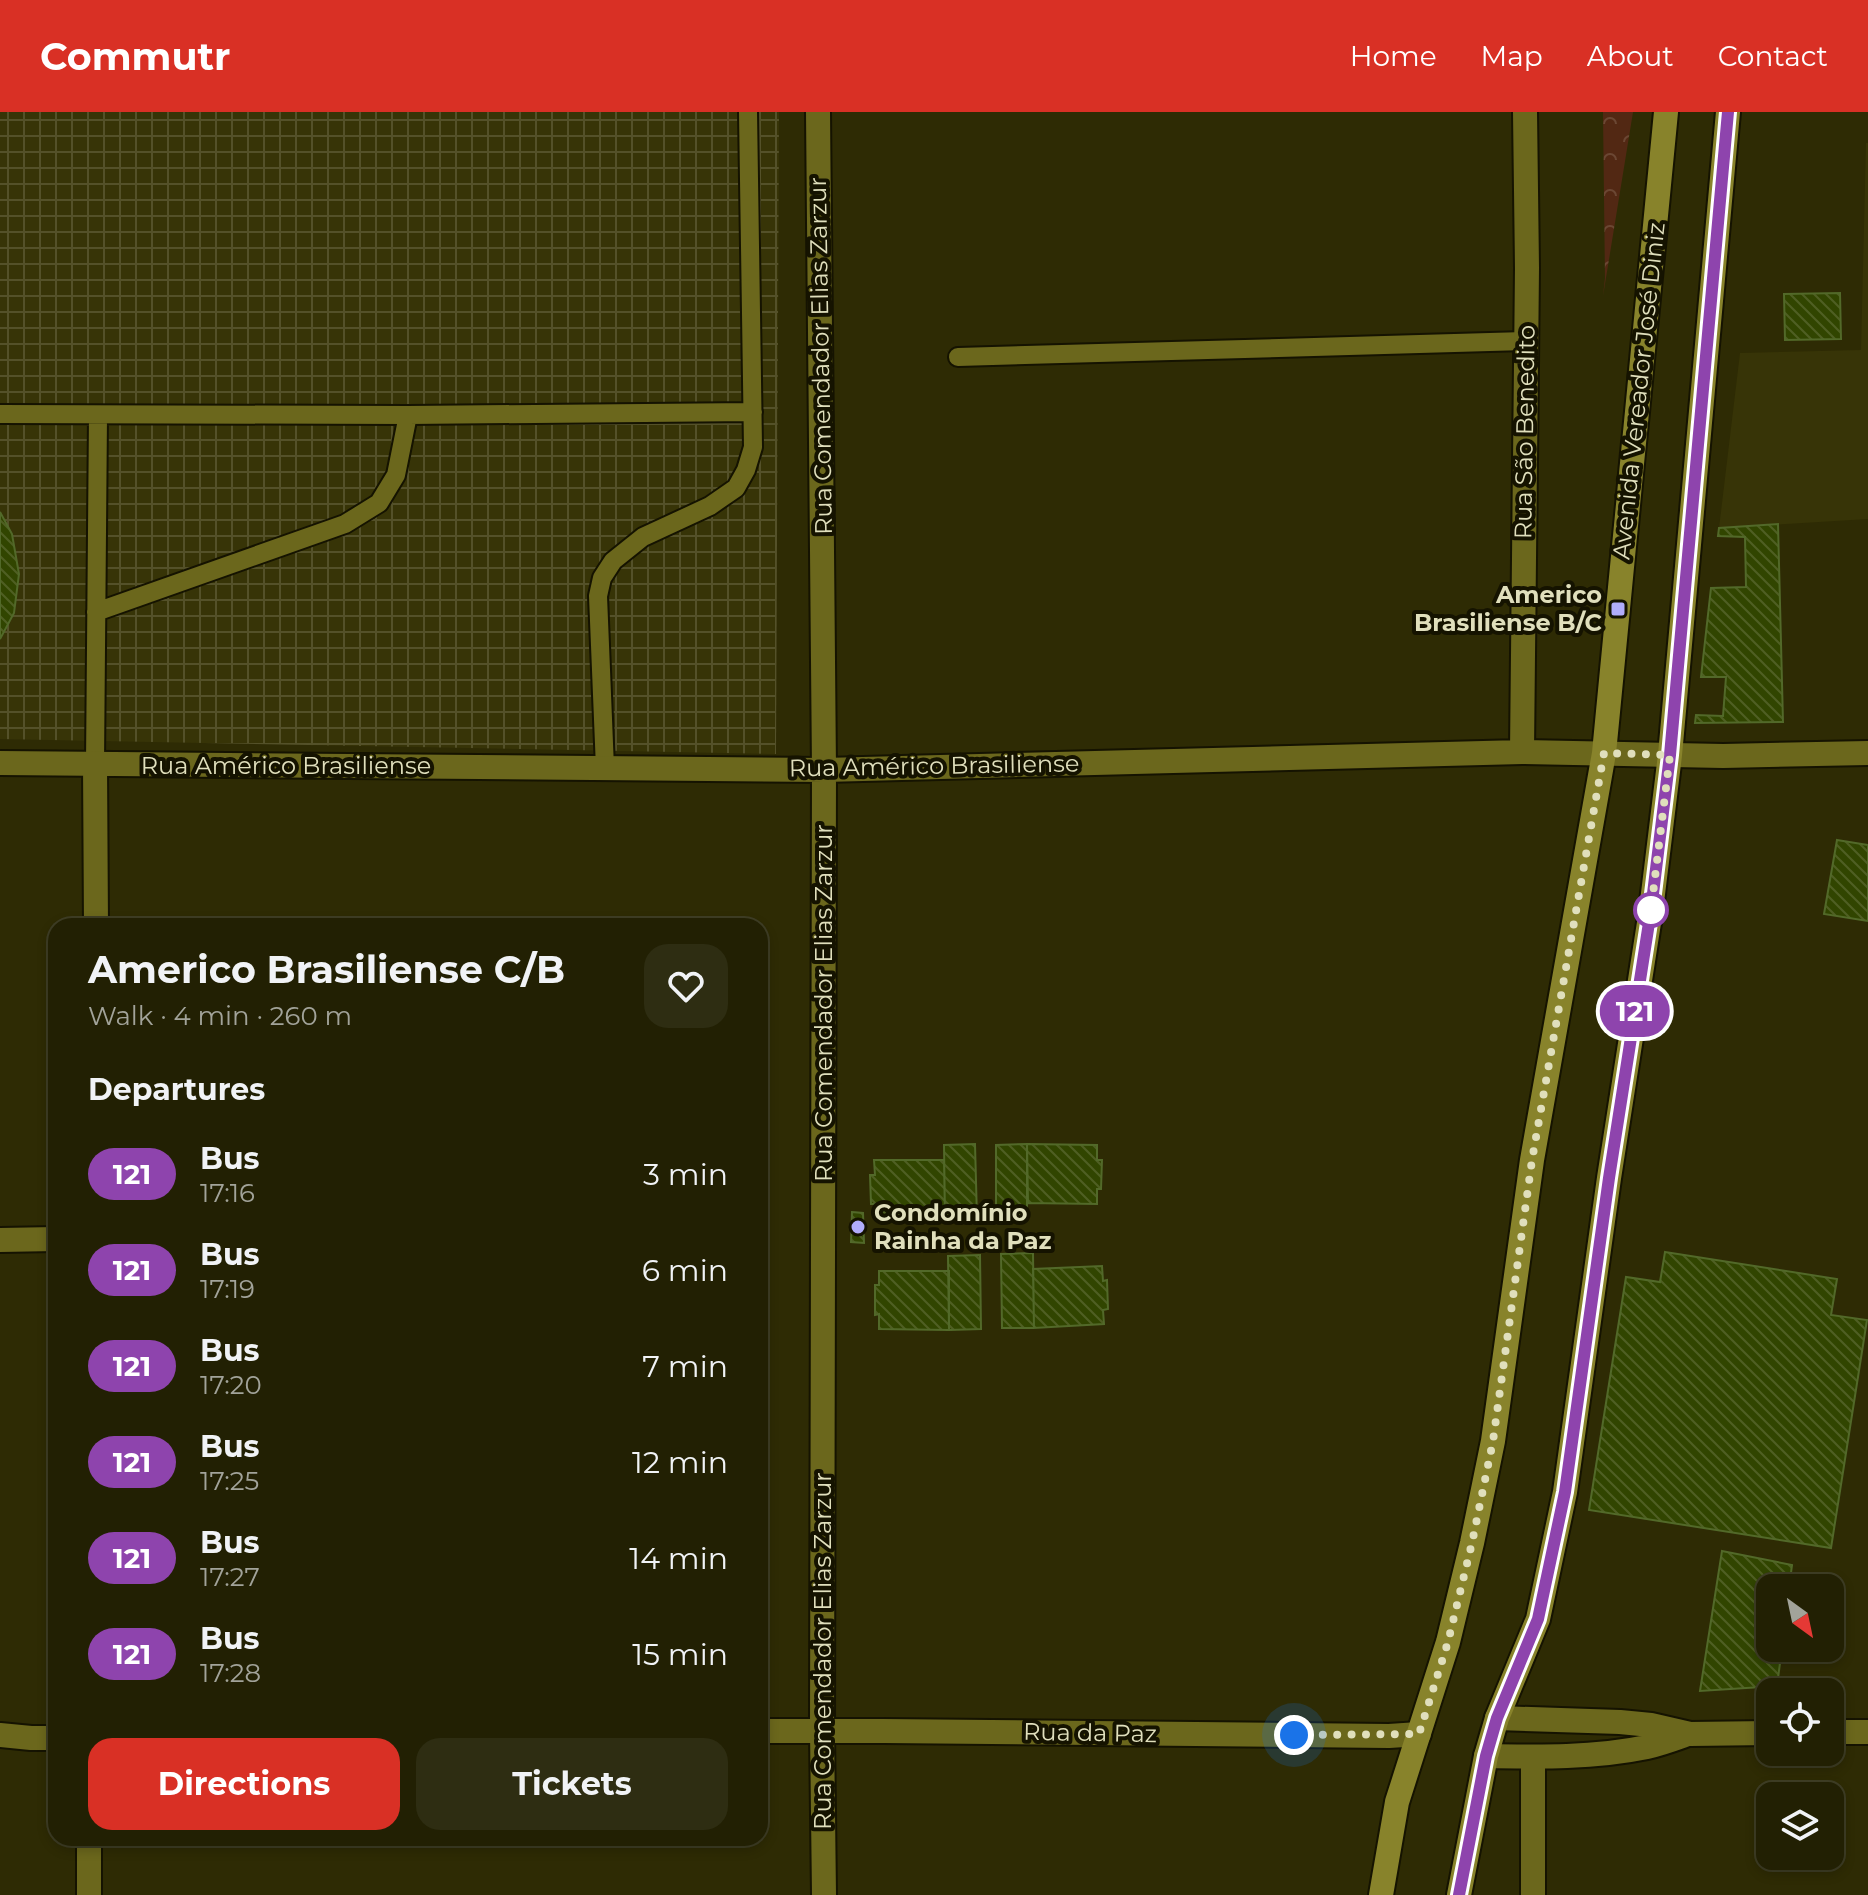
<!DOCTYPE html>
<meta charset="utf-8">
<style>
body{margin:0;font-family:Montserrat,sans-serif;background:#2e2d12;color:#f1f3f6;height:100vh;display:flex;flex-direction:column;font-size:30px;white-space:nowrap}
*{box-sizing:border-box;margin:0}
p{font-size:26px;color:#a2a39a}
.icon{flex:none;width:44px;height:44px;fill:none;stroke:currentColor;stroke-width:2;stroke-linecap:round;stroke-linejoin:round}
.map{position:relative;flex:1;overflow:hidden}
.details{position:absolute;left:48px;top:806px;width:720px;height:928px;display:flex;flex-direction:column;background:#222003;border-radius:24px;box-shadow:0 4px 12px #0003,0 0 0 2px #3f3e25}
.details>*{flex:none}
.badge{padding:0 16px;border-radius:26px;font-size:28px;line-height:52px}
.needle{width:52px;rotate:147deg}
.controls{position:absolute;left:1756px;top:1462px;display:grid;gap:16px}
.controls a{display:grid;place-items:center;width:88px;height:88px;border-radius:16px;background:#222003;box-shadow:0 4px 12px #0003,0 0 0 2px #3f3e25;font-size:40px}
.you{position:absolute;width:40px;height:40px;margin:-20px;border:6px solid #fff;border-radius:50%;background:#1a73e8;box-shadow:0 0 0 12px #1a73e833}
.map>.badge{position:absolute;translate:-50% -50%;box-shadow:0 0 0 4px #fff}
h2{padding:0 40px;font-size:30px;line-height:72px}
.round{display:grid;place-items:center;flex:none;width:84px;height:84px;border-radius:24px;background:#2e2d12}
.summary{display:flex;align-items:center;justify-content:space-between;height:136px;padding:0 40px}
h1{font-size:38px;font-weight:700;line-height:60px}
.cta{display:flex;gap:16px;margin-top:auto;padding:16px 40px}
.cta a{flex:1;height:92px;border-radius:24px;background:#d93025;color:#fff;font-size:32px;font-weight:700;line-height:92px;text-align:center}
.cta a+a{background:#2e2d12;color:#f1f3f6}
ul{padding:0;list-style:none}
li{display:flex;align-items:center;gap:24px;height:96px;padding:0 40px}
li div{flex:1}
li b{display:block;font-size:30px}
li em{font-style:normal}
li .badge{min-width:88px;font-weight:700;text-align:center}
header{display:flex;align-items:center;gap:48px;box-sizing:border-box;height:112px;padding:0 40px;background:#d93025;color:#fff}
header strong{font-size:38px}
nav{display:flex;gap:44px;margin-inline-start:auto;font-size:28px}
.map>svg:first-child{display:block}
.built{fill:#373407}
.industrial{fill:url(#industrial-grid)}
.park{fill:url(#park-crowns)}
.building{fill:url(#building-back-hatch);stroke:#526929;stroke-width:2}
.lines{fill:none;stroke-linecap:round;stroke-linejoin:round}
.service-casing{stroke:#151301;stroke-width:22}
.minor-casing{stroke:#151301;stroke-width:28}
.primary-casing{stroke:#151301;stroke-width:28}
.service{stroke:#6b671c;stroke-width:18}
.minor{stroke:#6b671c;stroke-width:24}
.primary{stroke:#88832b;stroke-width:24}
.line-casing{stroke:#fff;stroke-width:18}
.line{stroke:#8e44ad;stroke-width:12}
.walk{stroke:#e0dfbc;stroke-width:8;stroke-dasharray:0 14.4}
.poi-dot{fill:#b1adfa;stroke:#151300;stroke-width:3}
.stop-dot{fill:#fff;stroke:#8e44ad;stroke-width:4}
.labels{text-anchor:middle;stroke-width:8;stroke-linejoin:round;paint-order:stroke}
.street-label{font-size:24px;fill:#e0dfbc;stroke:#151300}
.poi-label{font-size:24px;font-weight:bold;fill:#e0dfbc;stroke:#151300;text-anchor:end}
</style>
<header>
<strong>Commutr</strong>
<nav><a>Home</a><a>Map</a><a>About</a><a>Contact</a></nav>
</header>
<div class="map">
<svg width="1868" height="1783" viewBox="0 0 1868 1783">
<defs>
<pattern id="industrial-grid" width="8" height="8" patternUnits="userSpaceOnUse" patternTransform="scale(2)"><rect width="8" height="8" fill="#373407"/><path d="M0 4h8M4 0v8" fill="none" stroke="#545129"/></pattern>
<pattern id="park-crowns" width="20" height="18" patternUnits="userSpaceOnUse" patternTransform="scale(2)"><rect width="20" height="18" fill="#522813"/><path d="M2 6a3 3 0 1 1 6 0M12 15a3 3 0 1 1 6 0" fill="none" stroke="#6b4733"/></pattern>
<pattern id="building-back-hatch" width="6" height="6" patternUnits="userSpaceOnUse" patternTransform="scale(2)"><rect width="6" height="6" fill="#314500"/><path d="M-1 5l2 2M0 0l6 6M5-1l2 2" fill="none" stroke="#4f5f23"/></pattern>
</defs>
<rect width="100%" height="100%" fill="#2e2b04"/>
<path class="built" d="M1866 31H1868V407L1719 416 1740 241 1861 238Z"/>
<path class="industrial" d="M0 0H779L776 642 0 627Z"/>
<path class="park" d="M1603 0H1633L1603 184 1605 166Z"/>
<path class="building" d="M1840 181 1841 227 1785 228 1784 182Z
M0 400 12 422 19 462 14 501 0 527Z
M1778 412 1783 610 1695 611 1696 603 1723 604 1726 565H1701L1711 476 1746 475 1745 425 1718 424 1719 416Z
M1837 728 1868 733V809L1824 802Z
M975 1032 977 1106 945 1107 944 1033Z
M1027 1032V1106L996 1107V1033Z
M1027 1032 1097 1033V1048H1102L1101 1077H1097V1092L1028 1091Z
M874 1048H944L945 1107H875V1092H871L870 1063H875Z
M852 1100 863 1101 864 1131 851 1130Z
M1665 1140 1837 1167 1831 1203 1867 1208 1831 1436 1589 1398 1626 1165 1660 1170Z
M1033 1141 1034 1216H1002L1001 1142Z
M980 1143 981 1217 949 1218 948 1144Z
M1102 1154 1103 1169 1107 1168 1108 1197 1103 1198 1104 1212 1034 1216 1033 1157Z
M879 1159H949V1218L879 1217V1202L875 1203V1173H879Z
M1722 1439 1792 1453 1789 1476H1770V1536H1782L1777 1574 1700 1579Z"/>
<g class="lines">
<defs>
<path id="service" d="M958 245 1525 229
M0 302 408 303 753 300
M96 500 345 412 379 391 396 363 408 303
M95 652 98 303
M605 656 598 484 602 466 613 449 643 425 710 394 736 376 746 358 753 335 748 0"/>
<path id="minor" d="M818 0 824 658 822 1619 824 1783
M1522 640 1527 156 1525 0
M0 651 824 658 1522 640 1723 644 1868 641
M95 652 96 814
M0 1128 56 1127
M1497 1606 1620 1610 1651 1613 1690 1622 1770 1621
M760 1619H884L1389 1624 1419 1622
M1830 1620H1868
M0 1623 31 1626H56
M1486 1644C1540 1645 1594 1646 1647 1635 1661 1632 1674 1627 1688 1622
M89 1726V1783
M1533 1783V1645"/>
<path id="primary" d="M1381 1783 1397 1690 1448 1530 1472 1431 1493 1329 1532 1048 1604 641 1666 0
M1459 1783 1486 1644 1497 1606 1538 1507 1565 1380 1609 1066 1651 798 1670 643 1728 0"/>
</defs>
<use href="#service" class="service-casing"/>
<use href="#minor" class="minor-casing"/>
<use href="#primary" class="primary-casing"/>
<use href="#service" class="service"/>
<use href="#minor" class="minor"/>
<use href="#primary" class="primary"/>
</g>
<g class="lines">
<defs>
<path id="line" d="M1459 1783 1486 1644 1497 1606 1538 1507 1565 1380 1609 1066 1651 798 1670 643 1728 0"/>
</defs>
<use href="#line" class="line-casing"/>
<use href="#line" class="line"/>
<path class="walk" d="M1294 1623 1419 1622 1448 1530 1472 1431 1493 1329 1532 1048 1604 641 1670 643 1651 798"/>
</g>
<g class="poi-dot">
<rect x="1610" y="489" width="16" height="16" rx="4"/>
<circle cx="858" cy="1115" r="8"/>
</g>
<circle class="stop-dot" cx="1651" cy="798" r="16"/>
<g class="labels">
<g class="street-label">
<text transform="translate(821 244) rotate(-91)" y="8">Rua Comendador Elias Zarzur</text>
<text transform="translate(1639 279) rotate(-84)" y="8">Avenida Vereador José Diniz</text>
<text transform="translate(1525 320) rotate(-89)" y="8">Rua São Benedito</text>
<text x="286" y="662">Rua Américo Brasiliense</text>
<text transform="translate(934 654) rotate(-1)" y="8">Rua Américo Brasiliense</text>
<text transform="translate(824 891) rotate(-90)" y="8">Rua Comendador Elias Zarzur</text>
<text transform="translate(823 1539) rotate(-90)" y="8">Rua Comendador Elias Zarzur</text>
<text transform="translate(1090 1621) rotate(1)" y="8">Rua da Paz</text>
</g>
<g class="poi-label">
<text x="1602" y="491">Americo<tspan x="1602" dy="28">Brasiliense B/C</tspan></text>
<text x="874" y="1109" text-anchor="start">Condomínio<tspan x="874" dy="28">Rainha da Paz</tspan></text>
</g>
</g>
</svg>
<div class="controls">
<a><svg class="needle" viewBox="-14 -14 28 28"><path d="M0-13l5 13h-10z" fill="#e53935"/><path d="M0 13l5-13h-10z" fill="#a2a39a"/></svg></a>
<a><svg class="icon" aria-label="locate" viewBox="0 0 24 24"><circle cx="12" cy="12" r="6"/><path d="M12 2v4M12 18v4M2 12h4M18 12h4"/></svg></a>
<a><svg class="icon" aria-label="layers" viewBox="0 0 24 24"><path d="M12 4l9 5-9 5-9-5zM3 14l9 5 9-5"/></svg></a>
</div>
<div class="you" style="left:1294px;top:1623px"></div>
<b class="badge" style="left:1635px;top:899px;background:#8e44ad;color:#fff">121</b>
<section class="details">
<div class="summary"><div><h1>Americo Brasiliense C/B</h1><p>Walk · 4 min · 260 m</p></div><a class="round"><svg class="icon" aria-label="heart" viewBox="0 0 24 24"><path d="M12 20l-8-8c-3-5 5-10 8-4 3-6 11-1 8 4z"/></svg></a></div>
<h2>Departures</h2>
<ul>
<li><span class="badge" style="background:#8e44ad;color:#fff">121</span><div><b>Bus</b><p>17:16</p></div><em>3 min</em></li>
<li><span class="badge" style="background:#8e44ad;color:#fff">121</span><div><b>Bus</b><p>17:19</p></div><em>6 min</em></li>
<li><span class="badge" style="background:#8e44ad;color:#fff">121</span><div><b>Bus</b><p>17:20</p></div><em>7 min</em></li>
<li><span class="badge" style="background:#8e44ad;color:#fff">121</span><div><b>Bus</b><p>17:25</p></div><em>12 min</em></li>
<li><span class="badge" style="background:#8e44ad;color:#fff">121</span><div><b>Bus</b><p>17:27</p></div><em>14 min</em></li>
<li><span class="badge" style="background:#8e44ad;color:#fff">121</span><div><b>Bus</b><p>17:28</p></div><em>15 min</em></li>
</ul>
<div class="cta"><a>Directions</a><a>Tickets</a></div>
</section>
</div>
